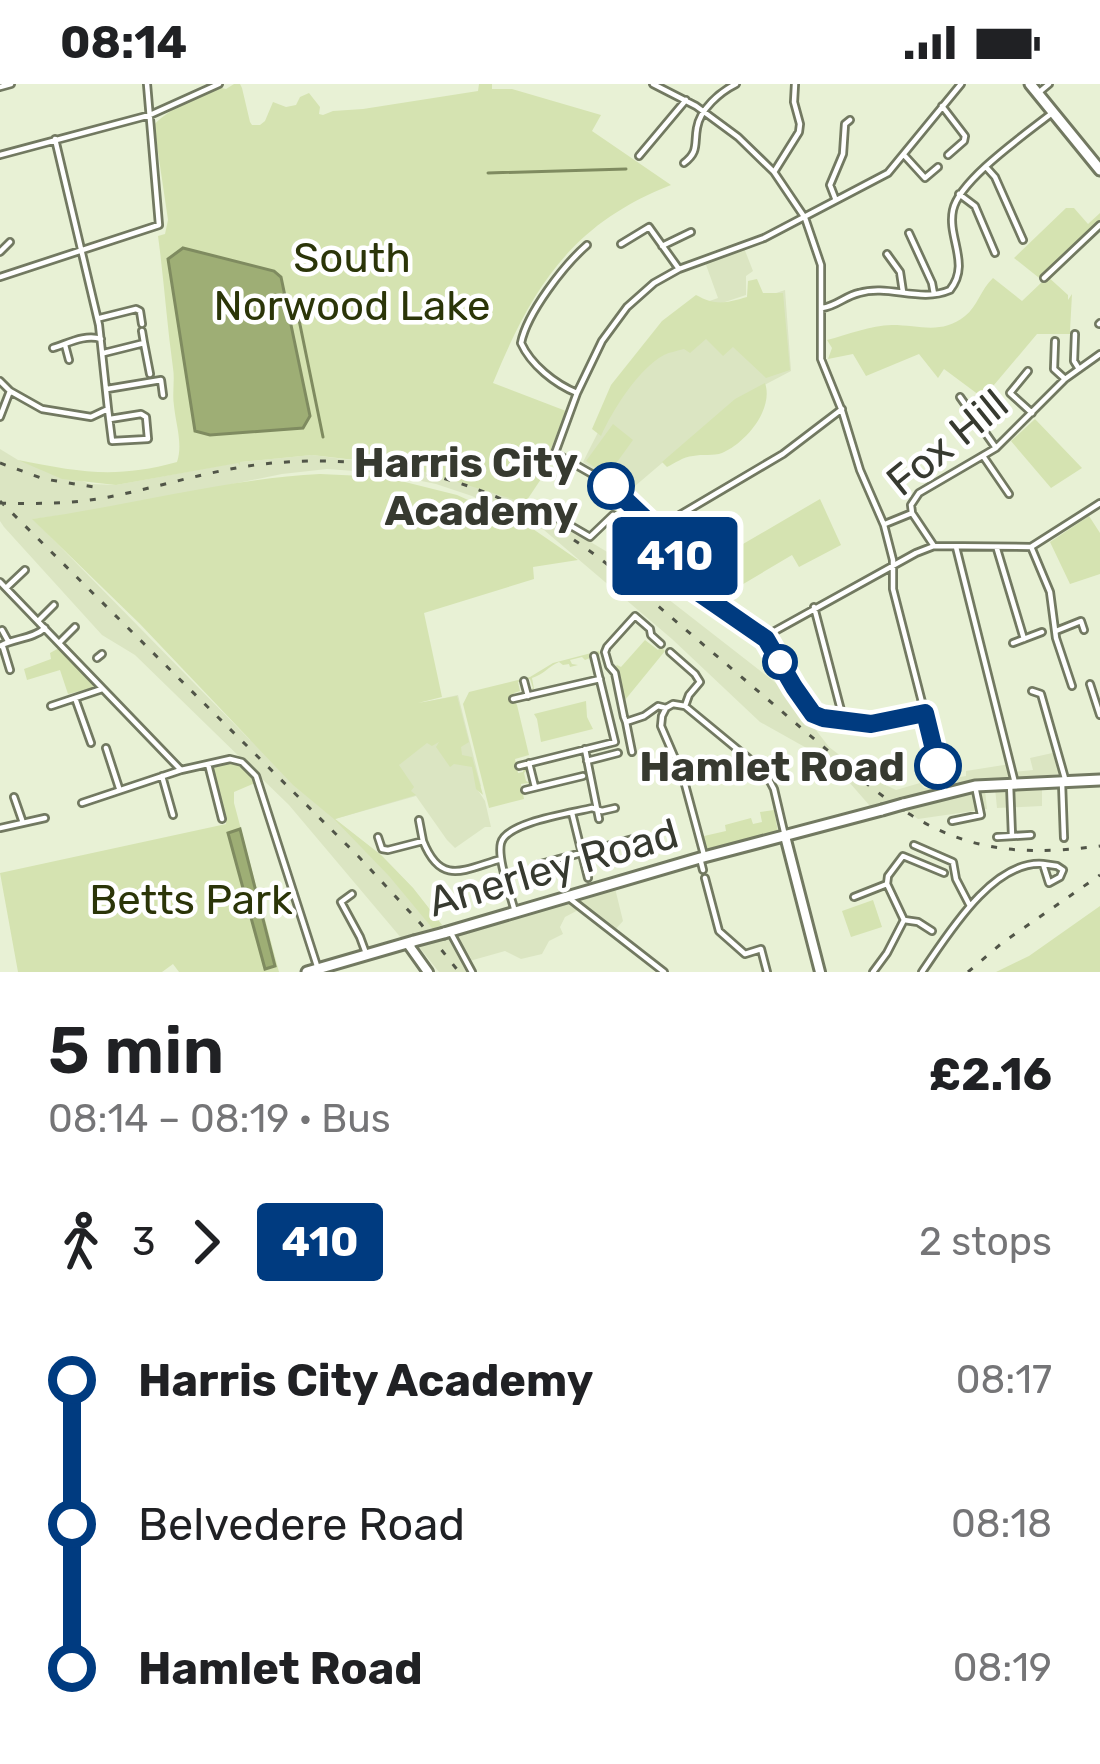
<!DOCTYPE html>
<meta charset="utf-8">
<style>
body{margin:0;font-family:Rubik,sans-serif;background:#f6f6f6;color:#202124;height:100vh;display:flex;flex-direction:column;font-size:45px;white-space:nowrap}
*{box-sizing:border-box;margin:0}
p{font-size:39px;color:#757577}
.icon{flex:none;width:66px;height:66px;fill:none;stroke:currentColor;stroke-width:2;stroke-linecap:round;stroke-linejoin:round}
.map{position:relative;height:888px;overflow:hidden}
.drawer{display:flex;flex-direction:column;background:#fff;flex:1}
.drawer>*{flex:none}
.badge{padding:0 24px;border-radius:9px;font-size:42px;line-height:78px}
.map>.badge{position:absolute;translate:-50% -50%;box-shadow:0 0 0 6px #fff}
.legs{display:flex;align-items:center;gap:18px;height:132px;padding:0 48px;font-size:39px}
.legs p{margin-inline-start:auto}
.overview{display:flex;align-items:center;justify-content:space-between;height:204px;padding:0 48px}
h1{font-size:66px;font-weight:600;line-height:90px}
ul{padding:0 48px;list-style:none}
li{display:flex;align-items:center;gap:42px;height:144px;font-size:45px}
li i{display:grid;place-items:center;width:18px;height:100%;margin:0 15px;background:currentColor}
li i::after{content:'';width:30px;height:30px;margin:-15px;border:9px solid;border-radius:50%;background:#fff}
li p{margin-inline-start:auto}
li:first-child i{background:linear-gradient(#0000 50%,currentColor 0)}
li:last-child i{background:linear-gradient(currentColor 50%,#0000 0)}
.status{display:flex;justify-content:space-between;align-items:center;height:84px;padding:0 60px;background:#fff;direction:ltr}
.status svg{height:33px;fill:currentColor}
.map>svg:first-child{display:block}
.built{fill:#dbe5c2}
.green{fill:#d5e3b1}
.water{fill:#9eae75;stroke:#7f8b60;stroke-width:3}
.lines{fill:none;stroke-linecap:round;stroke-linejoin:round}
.stream{stroke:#7f8b60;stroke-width:3}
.street-casing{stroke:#727961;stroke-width:10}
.secondary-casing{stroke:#727961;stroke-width:14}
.primary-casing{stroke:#727961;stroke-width:15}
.street{stroke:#fff;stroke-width:4.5}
.secondary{stroke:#fff;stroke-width:8}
.primary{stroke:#fff;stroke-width:9}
.rail{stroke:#515548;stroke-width:3;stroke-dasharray:6 12;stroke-linecap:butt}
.primary-bridge-casing{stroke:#727961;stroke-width:15;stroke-linecap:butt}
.primary-bridge{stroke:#fff;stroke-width:9}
.line-1-casing{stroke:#fff;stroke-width:27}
.line-1{stroke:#003b80;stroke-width:18}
.stop-1-dot{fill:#fff;stroke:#003b80;stroke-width:6}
.labels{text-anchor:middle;stroke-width:9;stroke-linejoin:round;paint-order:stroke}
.park-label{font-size:42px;fill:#2b3508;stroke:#fff}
.street-label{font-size:42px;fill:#373a30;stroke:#fff}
.stop-label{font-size:42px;font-weight:bold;fill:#373a30;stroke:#fff;text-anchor:end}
</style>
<div class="status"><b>08:14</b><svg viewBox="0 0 49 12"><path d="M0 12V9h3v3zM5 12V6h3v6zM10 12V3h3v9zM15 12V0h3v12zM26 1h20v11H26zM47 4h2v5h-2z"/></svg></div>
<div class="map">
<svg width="1100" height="888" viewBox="0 0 1100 888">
<rect width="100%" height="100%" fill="#e8f1d5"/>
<path class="built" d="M744 164 753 187 746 192V211L719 220 723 227 785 206 791 287 736 316 628 408 583 378 631 283 684 226 718 214 705 178Z
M0 365 18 376 91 400 116 401 240 378 312 371 412 384 458 396 525 419 609 469 777 600 784 598 799 624 829 663 867 692 896 706 920 699 924 704H932L949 695 966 692V687L1010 680 1013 688 1033 686 1030 674 1057 668 1059 690 1042 692V722L997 724 994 694 984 696 987 725 918 735 905 726 901 714 870 722 849 698 832 687 819 671 760 638 672 555 544 446 472 412 436 400 382 389 327 385 282 390 108 425 33 435 250 656 458 611 481 702 477 705 485 717 491 743H485L455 764 447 756 416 712 335 735 382 772 413 804 442 841 402 855 289 721 135 571 102 551 4 443 0 437Z
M614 800 623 837 612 849 580 825 565 833 560 843 563 850 549 857 542 870 521 875 505 867 466 878 449 847Z
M447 853 468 888H439L419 863Z"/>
<path class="green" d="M234 0H240L242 4 250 38 252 41H260L265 37 273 18 286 23 296 21 300 13 309 9 320 23 319 30 323 31 333 27 363 25 478 7 479 0H492V5H512L601 31 592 47 671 101C571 140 532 204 493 299L566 327 549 370 555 374 525 419 412 384 372 378 312 371 240 378V382L238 379 116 401 62 395 18 376C79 388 115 395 177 378 183 360 176 341 174 322 172 309 175 296 173 284 167 241 164 196 158 152L165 150 168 136 154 41C171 22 195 17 217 3L226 5Z
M1066 124H1074L1088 140 1100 129V138L1046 191 1068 211V216L1072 210 1070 247H1075L1074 250H1037L983 314 944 285 938 294 919 270 866 292 853 270 828 275 832 264 827 256C847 251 871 241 892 241 920 241 941 251 965 232 977 223 981 205 993 194L1022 217 1043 197 1014 174Z
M757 195 763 209H783L790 286 766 294 733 263 723 272 706 255 690 269 684 265C677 267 670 268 664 271 639 284 612 327 601 352L592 345 611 301 662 237 696 211C716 222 726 219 747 213L748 197Z
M765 299C774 325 746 359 722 369 714 372 702 370 693 372 683 373 675 379 667 383L662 378 735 315Z
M1035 335 1082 384 1051 404 1011 357Z
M613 340 633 356 607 392 586 377Z
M320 390 385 393 457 411 533 445 578 476 533 483 534 495 424 529 442 613 418 619 457 612 469 658 461 663 462 671 472 673 483 711 476 705 472 683 454 680 450 683 436 663 439 658 432 662 427 659 399 681 414 703 411 707 416 711 335 735 381 771 413 804 442 841 433 845 389 792 334 735 293 701 140 540 32 435C128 422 223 395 320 390Z
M820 415 841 461 799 483 792 471 728 509 718 518C702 505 693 495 683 476L721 453 731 467Z
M1089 432 1100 449V490L1070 500 1050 458Z
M645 556 658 566 661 563 665 567 625 616 615 583 617 581 621 583Z
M59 564 97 603 68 610 60 586 27 596 24 585 51 575 50 569Z
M599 567 600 570 585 576 582 573 570 576 572 580 578 581 570 583 569 580 563 581 559 578C549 582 543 591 532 594L534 605 529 606 533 604 530 595 518 598 520 607 514 609 512 614 517 621 529 671 515 675 518 689 523 688V684L528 685 524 689 526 697 532 700 529 702 528 699 521 700 524 715 489 724 463 620 469 608 530 593 553 579Z
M586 617 587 633 593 645 541 658 537 635 534 630Z
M222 680C237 678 250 683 255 699L234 708V719L279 888H179L173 880 162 888H18L0 789 226 740 213 682Z
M774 726 778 748 707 766 704 752 726 747 725 741 751 734 753 740 762 738 760 728Z
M873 816 882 843 851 853 842 827Z
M1100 822V888H996L1029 872Z"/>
<path class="water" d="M183 164 274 187 281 193 310 332 303 344 210 351 195 347 168 175Z
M240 745 275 882 265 885 228 749Z"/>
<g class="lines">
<path class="stream" d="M488 89 626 85
M297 226 323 353"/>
<defs>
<path id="street" d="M653 0 696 22 738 53 774 88 805 134 821 181V275L842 327 860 386 884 441 893 476V505L945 708
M0 3 11 0
M1037 10 1049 0
M942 22 965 52 964 57 948 71
M0 71 150 31 219 0
M904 71 925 94 938 83
M639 72 686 16
M684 79C699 68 694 60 697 44 700 25 720 8 736 0
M986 83 995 93 1023 156
M774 88 799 48 800 40 794 18 795 0
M959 110 975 122 995 169
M835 114 830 101 843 70 845 40 850 36
M909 149 932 199 934 210
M621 160 649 143 679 185
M662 162 691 148
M0 168 10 158
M887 170 900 188 903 208
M0 193 159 141 147 0
M1044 194 1100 141
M822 224C837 222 845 212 859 209 889 200 920 219 950 206 971 180 947 154 953 126 959 96 1027 49 1052 29
M100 234 136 225 140 227 142 240
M1099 240 1100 239
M142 247 144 259
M1075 250 1074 277 1079 285
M1055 257 1054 285 1065 295
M65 261 69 276
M53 264C69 259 85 250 101 255
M104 269 144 259 150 290
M1028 287 1010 309 1032 329
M0 297 10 307 42 325 91 333 108 325 99 241 55 55
M107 305 161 296 163 311
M577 309C555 300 531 281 521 259 527 229 564 181 587 161
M960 313 996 364
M108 325 112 357 148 355 146 333 141 330 110 335
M0 333 10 307
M983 372 1009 410
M542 425 590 453 613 431
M912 429 934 462
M885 440 912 429 911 421 919 409 996 364 1065 295 1100 270
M656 445 783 370 842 325
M956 463 1015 699
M997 465 1024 555
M1032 465 1050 508 1056 554 1072 602
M0 498 181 686
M6 504 25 486
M814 523 843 634
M38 537 54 521
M2 546 8 557
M1056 547 1081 537 1084 546
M764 553 916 469 934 462 1031 463 1100 419
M59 559 75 543
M1013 559 1042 548
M661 560 651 551 650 545 635 532 607 563 605 568 609 582 615 589 624 633 626 638 644 632 658 622 666 624 673 620 685 622
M0 562C14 554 33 555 45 544
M3 563 10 586
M670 568 695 590 700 598 689 611 685 622
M97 574 102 570
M524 597 528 612
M1090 600 1100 631
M1032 607 1041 610 1066 698
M75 614 91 659
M513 615 600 595
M51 622 102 605
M685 622 765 688 774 705 785 752
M666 624 662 632 661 642 683 693 704 771
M925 629 871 640 823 634 813 630 794 603 766 555 695 506 664 455 647 435 606 398 555 369 577 309 602 257 627 223 654 199 679 185 764 154 888 89 961 0
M626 638 632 668
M106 664 119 704
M585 665 599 735
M587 677 618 669
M529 679 535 703
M208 680 222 735
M519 682 615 658 594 572
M162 692 173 731
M1062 699 1064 754
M1010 700 1012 752
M525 706 583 692
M14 713 22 736
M82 719 181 686 230 675 242 678 256 692 318 885
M572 729 588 794
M419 736 423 757
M952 737 981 731 975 702
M0 744 45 734
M378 753 382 765 388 766 423 757C441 802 463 786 501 775
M997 753 1031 751
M914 761 953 778 956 795 970 822
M700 774 703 786
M537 781 640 753
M705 794 719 847 745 870 761 865 767 888
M887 800 888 792 903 772 944 789
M352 810 341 818 360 853 367 872
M854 813 887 800 904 836 887 869 873 888
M569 814 664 888
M515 828C511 811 497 775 501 759 506 738 572 729 592 724L602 727 615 724
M904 836 918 838 932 847
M452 851 472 888
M922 888C947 852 992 776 1043 780L1049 799 1060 793 1063 786 1057 782 1043 780"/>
<path id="secondary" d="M785 752 820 888
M408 860 428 888"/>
<path id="primary" d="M1030 0 1100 86
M903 720 975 702 1100 696
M444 849 700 774 882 726
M307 888 414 857"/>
</defs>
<use href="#street" class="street-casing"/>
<use href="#secondary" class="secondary-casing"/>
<use href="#primary" class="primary-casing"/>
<use href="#street" class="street"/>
<use href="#secondary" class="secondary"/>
<use href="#primary" class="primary"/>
<path class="rail" d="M0 379 44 395 100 404
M0 417 359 773 421 840 459 888
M0 419C37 420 73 420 109 413 169 401 225 381 287 378 376 372 473 393 549 440 601 471 646 512 692 551 750 600 808 650 866 699 944 762 1001 775 1100 762
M968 888 1002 859 1100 791"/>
<defs>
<path id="primary-bridge" d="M882 726 903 720
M414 857 444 849"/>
</defs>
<use href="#primary-bridge" class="primary-bridge-casing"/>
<use href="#primary-bridge" class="primary-bridge"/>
</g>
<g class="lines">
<defs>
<path id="line-1" d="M611 402 656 445 695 506 766 555 794 603 813 630 823 634 871 640 925 629 938 682"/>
</defs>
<use href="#line-1" class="line-1-casing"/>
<use href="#line-1" class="line-1"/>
</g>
<g class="stop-1-dot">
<circle cx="611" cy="402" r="21"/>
<circle cx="780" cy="578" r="15"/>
<circle cx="938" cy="682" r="21"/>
</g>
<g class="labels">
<g class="park-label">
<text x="352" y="188">South<tspan x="352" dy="48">Norwood Lake</tspan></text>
<text x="191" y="830">Betts Park</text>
</g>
<g class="street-label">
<text transform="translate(947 358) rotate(-39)" y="15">Fox Hill</text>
<text transform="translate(553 783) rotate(-16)" y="15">Anerley Road</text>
</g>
<g class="stop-label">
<text x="578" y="393">Harris City<tspan x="578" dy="48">Academy</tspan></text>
<text x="905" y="697">Hamlet Road</text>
</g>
</g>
</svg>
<b class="badge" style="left:675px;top:472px;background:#003b80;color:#fff">410</b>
</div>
<section class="drawer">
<div class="overview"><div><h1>5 min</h1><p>08:14 – 08:19 · Bus</p></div><b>£2.16</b></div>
<div class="legs"><svg class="icon" aria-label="walk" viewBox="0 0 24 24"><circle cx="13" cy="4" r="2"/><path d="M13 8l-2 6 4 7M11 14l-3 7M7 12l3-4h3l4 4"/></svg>3<svg class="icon" aria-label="forward" viewBox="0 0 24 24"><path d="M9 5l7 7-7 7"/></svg><b class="badge" style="background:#003b80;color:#fff">410</b><p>2 stops</p></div>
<ul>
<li><i style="color:#003b80"></i><b>Harris City Academy</b><p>08:17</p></li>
<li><i style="color:#003b80"></i><span>Belvedere Road</span><p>08:18</p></li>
<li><i style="color:#003b80"></i><b>Hamlet Road</b><p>08:19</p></li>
</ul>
</section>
